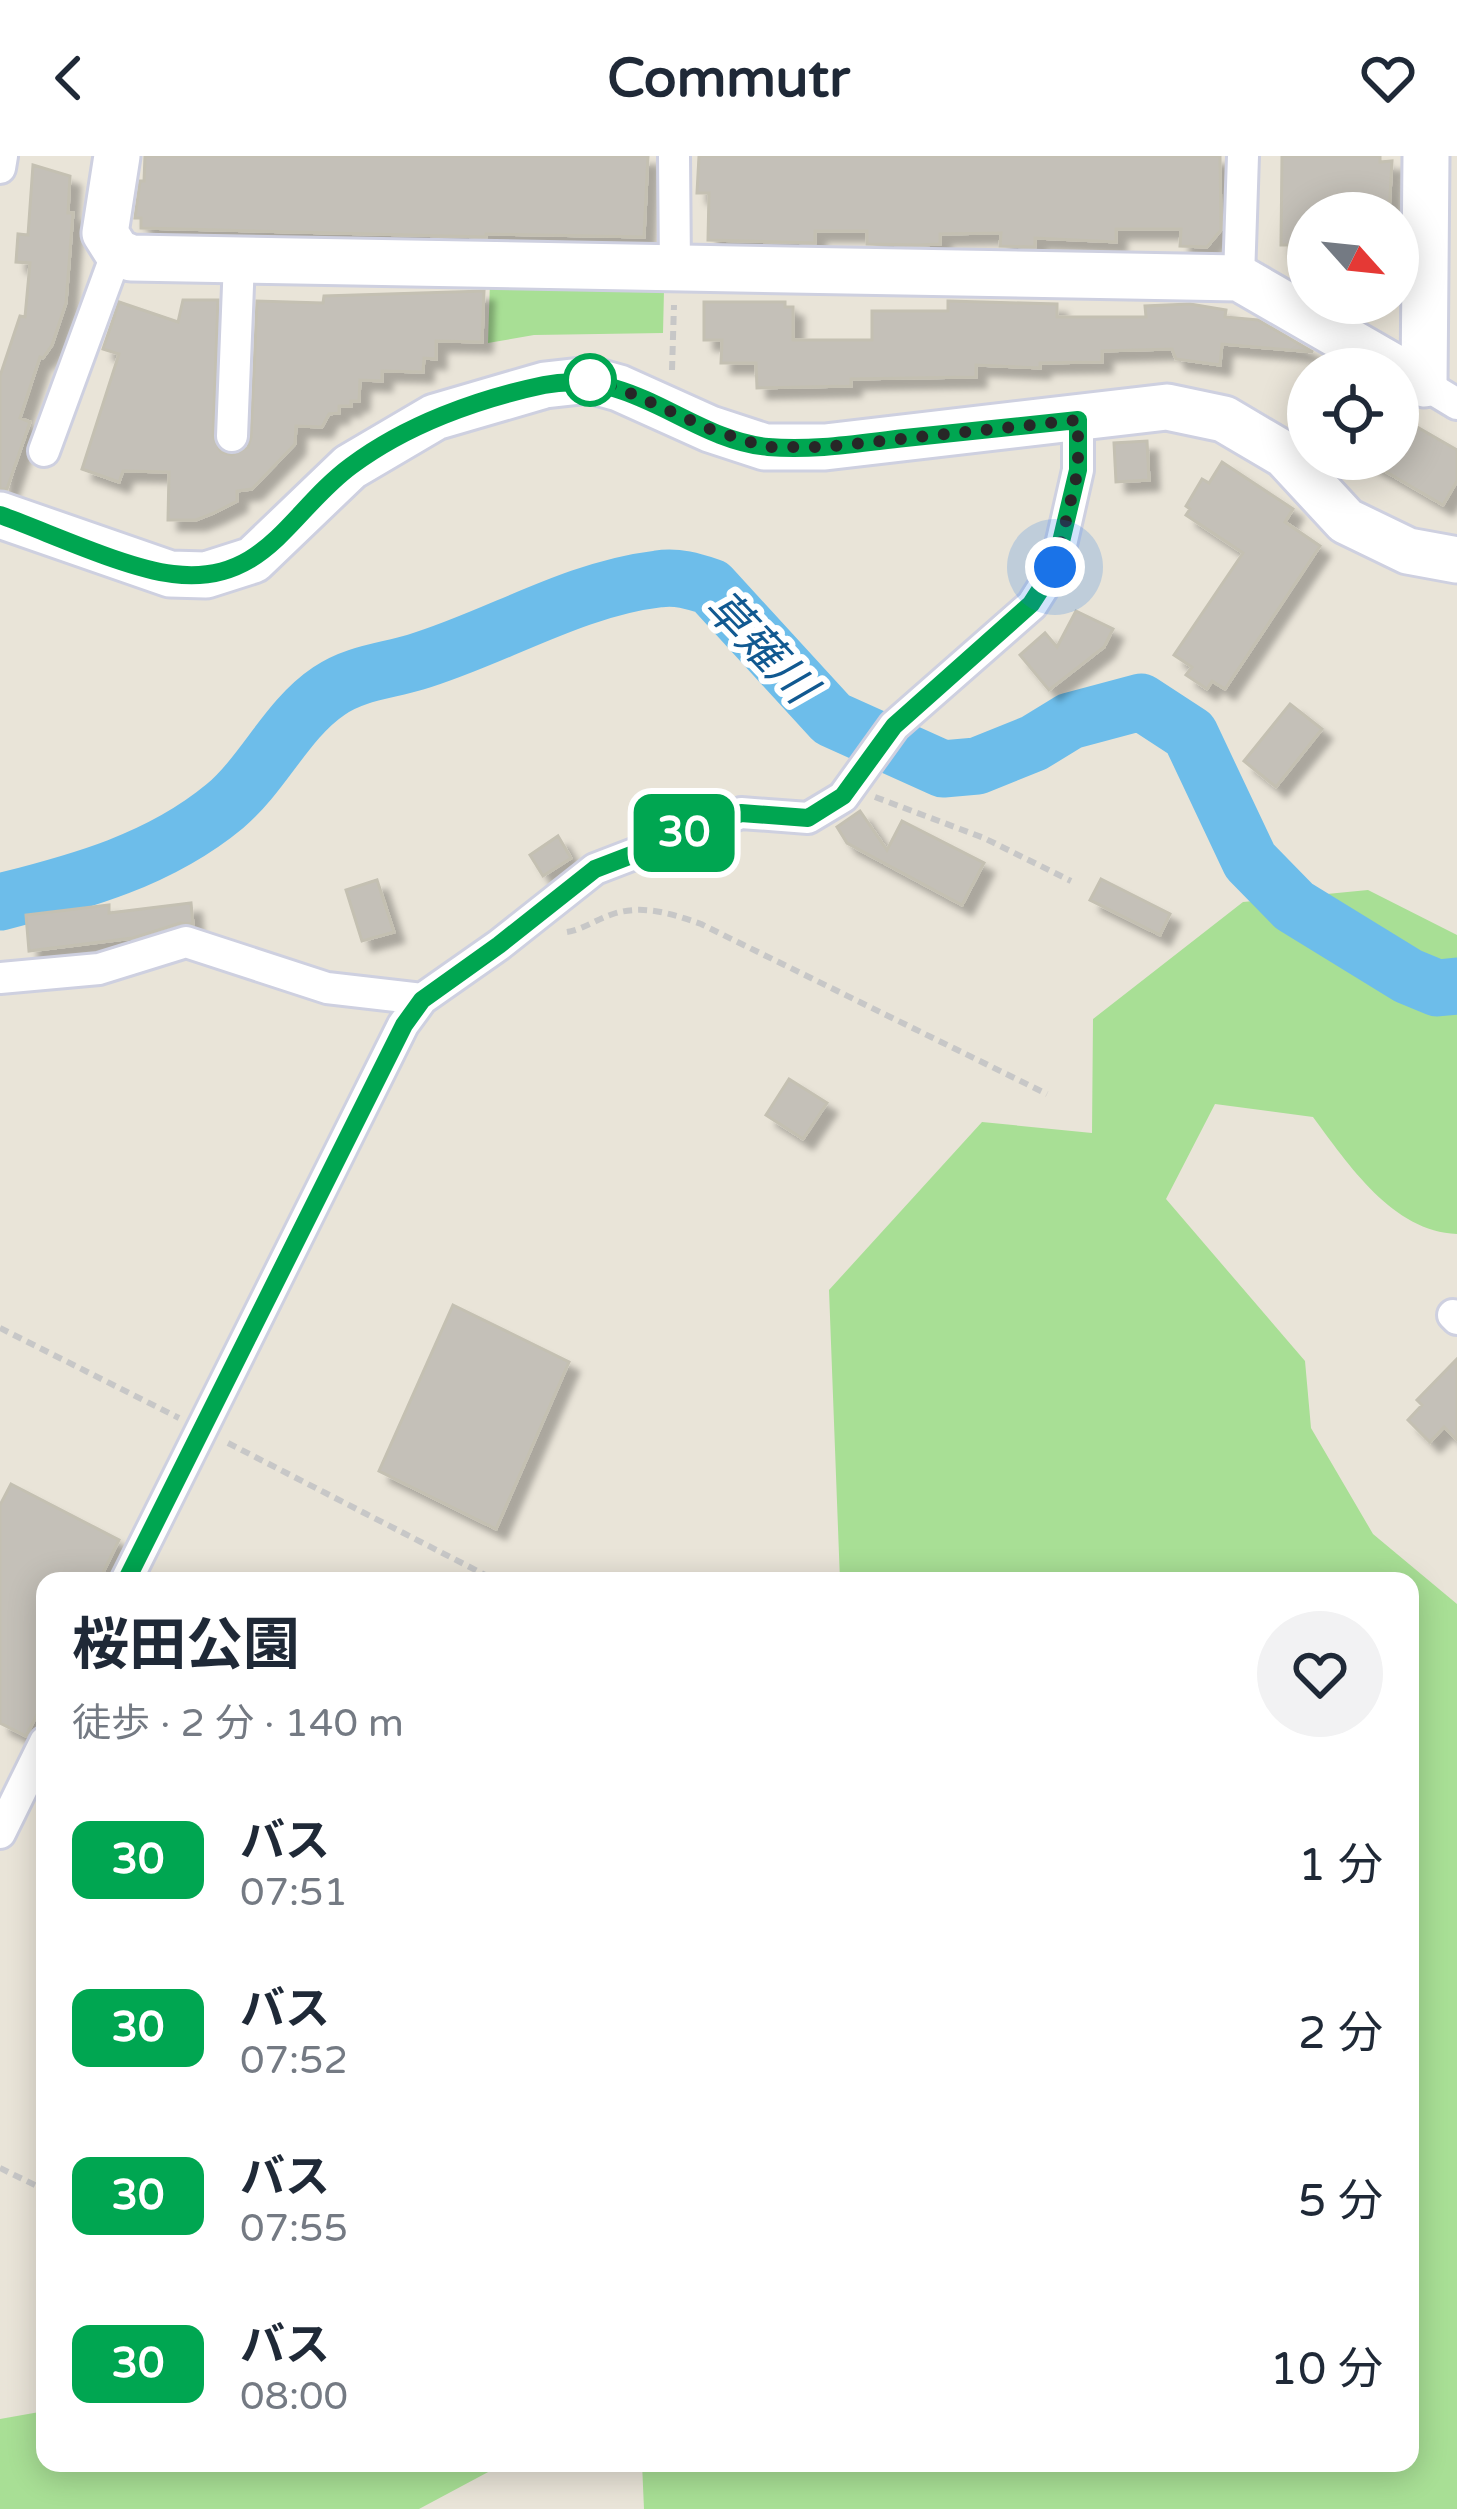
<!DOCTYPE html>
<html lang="ja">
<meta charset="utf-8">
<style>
body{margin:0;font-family:"Varela Round","Noto Sans JP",sans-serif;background:#f2f2f3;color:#1f2937;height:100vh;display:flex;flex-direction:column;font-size:45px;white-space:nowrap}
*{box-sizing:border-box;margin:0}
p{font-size:39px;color:#747a83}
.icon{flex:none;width:66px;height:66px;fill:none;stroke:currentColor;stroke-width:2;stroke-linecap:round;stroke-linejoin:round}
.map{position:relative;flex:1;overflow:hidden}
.side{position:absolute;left:36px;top:1416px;width:1383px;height:900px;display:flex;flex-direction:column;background:#fff;border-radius:24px;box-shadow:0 6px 30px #0003}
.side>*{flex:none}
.badge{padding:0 24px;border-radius:18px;font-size:42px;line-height:78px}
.needle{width:78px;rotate:117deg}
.fabs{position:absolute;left:1287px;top:36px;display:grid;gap:24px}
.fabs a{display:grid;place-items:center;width:132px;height:132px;border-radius:50%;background:#fff;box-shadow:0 6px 30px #0003;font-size:60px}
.you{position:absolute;width:60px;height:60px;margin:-30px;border:9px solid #fff;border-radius:50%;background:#1a73e8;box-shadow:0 0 0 18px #1a73e833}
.map>.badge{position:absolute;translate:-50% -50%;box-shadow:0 0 0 6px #fff}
.round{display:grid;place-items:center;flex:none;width:126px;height:126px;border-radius:63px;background:#f2f2f3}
.head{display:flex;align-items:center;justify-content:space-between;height:204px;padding:0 36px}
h1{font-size:57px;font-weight:700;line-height:90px}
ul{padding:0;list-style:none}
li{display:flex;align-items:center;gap:36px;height:168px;padding:0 36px}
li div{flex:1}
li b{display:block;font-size:45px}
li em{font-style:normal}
li .badge{min-width:132px;font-weight:700;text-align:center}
header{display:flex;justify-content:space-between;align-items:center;height:156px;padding:0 36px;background:#fff;font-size:54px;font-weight:700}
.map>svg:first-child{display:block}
.green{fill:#a8df95}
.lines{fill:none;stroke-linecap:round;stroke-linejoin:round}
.river{stroke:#6dbdea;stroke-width:57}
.building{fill:#c4c0b8;stroke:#c4c0b2;stroke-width:3;filter:url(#shadow)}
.street-casing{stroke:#ced0e0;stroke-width:36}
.secondary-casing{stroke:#ced0e0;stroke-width:51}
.path{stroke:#c7c7c7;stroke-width:6;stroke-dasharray:9 6;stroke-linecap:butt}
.street{stroke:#fff;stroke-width:30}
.secondary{stroke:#fff;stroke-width:45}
.line-casing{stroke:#fff;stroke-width:27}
.line{stroke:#00a651;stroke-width:18}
.walk{stroke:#272727;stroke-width:12;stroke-dasharray:0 21.6}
.stop-dot{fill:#fff;stroke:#00a651;stroke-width:6}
.labels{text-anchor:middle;stroke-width:12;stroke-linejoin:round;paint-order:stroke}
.water-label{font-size:45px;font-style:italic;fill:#115991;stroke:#fff}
</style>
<header><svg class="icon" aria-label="back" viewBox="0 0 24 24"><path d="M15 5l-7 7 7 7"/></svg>Commutr<svg class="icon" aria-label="heart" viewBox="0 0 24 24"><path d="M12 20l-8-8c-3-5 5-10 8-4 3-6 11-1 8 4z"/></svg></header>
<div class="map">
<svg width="1457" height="2353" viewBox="0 0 1457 2353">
<defs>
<filter id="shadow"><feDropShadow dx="10" dy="10" stdDeviation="3" flood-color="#0004"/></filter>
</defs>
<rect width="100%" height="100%" fill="#e9e4d8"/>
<path class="green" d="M490 126 664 134 663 177 534 179 488 187Z
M1368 734 1457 779V1078C1393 1076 1348 1008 1313 961L1215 948 1166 1043 1305 1205 1311 1272 1373 1378 1457 1448V2353H644L642 2307H1410V1425H840L829 1134 982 966 1092 977 1093 863 1243 746Z
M45 2255V2307H505L419 2353H0V2263Z"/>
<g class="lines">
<path class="river" d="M0 746C80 726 160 704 225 650 264 617 287 563 329 535 355 517 386 515 416 506 496 482 573 433 658 423 677 420 693 425 711 431L832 563 943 613 977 610 1034 587 1070 565 1141 546 1190 578 1250 705 1294 750 1408 820 1437 832 1457 830"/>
</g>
<path class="building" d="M145 0H648L644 81 486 78V81L141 72V62H135L140 25H144Z
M699 0H1220L1221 74 1207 91 1180 90 1181 73H1116V86L1035 82V91L1000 90 1001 77 940 78V88L920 89 867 88V75H815V87L708 84 709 37H697Z
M1282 0H1380V6L1392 5 1389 57H1308V89H1281Z
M33 9 70 20 68 57H73L66 147 52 189 43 202 40 201 20 262 30 266 7 333H0V220L20 160 25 161 30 107 16 106 18 78 28 79Z
M484 135 482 186 436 185V203L424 202 423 216 382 215V225L360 224 359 245H351V250H339V257L329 258 322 271 296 270 295 288 252 333 237 335V345L214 357 196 364H168L169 316 123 315 119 326 82 313 119 198 103 193 119 146 178 166 183 144H218L213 280 221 296 232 299 248 291 251 281 257 145 323 147 324 140Z
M948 145 1057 148V161H1146L1145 150 1190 148 1226 154 1225 161 1258 164 1313 196 1222 188 1220 209 1176 203 1172 193 1102 195V206L1040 207V212L976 209V221L851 223V230L757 232 756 207H721L722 184H704V146H785V151H793V184H872V155H948Z
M1398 260 1457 294V325L1443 349 1364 303H1398Z
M1147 285 1149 324 1116 326 1114 287Z
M1222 306 1293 353 1285 366 1320 390 1225 533 1212 525 1207 533 1186 519 1192 511 1174 499 1243 397 1186 359 1190 353 1186 350 1202 323 1209 327Z
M1076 455 1113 473 1104 491 1049 534 1020 499 1045 477 1057 491Z
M1290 548 1322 573 1276 631 1244 605Z
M860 655 887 694 902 665 984 707 962 749 847 687 837 671Z
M558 680 571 702 543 720 530 699Z
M1101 723 1170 758 1160 779 1090 744Z
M377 724 394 776 362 785 346 734Z
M191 747 193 768 180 767 133 782 29 795 26 759 109 749V757Z
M789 923 827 947 803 983 766 959Z
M453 1149 569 1206 496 1373 379 1315Z
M1457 1203V1284L1444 1271 1430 1286 1408 1264 1422 1249 1417 1244Z
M11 1328 119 1384 99 1425H45V1543L26 1580 0 1567V1349Z"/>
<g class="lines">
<defs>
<path id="street" d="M674 0 675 111
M0 12 2 0
M1239 122 1243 0
M1424 228 1457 248
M232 280 239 105
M44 295 117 96
M0 822 99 813 186 786 327 832 422 843
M1453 1159 1457 1163
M126 1425 403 869 422 843 499 789 595 713 741 657 808 662 843 641 894 570 1032 449 1056 411 1078 314V264
M0 1677 45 1586"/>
<path id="secondary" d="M117 0 105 77 117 96 131 102 1239 122 1397 213
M1401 215 1424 228 1426 0
M0 359 170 418 206 419 253 404 350 311 435 261 545 229 590 224 619 232 710 273 765 291H825L1167 251 1224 263 1285 299 1346 365 1408 395 1457 404"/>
</defs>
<use href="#street" class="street-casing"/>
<use href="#secondary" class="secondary-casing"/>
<path class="path" d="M672 214 674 149
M875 641 984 682 1071 725
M567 776C584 773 597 763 613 758 643 748 673 758 701 768L1047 938
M0 1172 179 1262
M228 1287 497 1425
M0 2012 45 2034"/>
<use href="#street" class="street"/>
<use href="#secondary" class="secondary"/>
</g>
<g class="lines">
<defs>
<path id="line" d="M0 359C48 376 124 412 173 418 265 430 290 355 351 310 406 269 477 243 544 229 634 211 687 283 768 291 814 295 860 287 905 282 962 276 1020 270 1078 264V314L1055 411 1031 448 894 570 843 640 808 662 741 657 595 713 499 789 422 844 404 869 126 1425"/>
</defs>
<use href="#line" class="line-casing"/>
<use href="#line" class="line"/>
<path class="walk" d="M590 224 619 232 710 273 765 291H825L1078 264V314L1055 411"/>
</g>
<circle class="stop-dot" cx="590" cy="224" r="24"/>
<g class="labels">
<g class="water-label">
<text transform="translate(761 490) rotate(46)" y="16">草薙川</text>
</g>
</g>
</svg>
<div class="fabs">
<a><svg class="needle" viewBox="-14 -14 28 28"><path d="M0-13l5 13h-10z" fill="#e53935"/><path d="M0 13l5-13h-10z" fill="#747a83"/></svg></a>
<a><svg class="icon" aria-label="locate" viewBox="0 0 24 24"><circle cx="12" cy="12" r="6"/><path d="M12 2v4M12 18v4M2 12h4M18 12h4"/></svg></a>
</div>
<div class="you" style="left:1055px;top:411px"></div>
<b class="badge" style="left:684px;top:677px;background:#00a651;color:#fff">30</b>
<section class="side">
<div class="head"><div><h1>桜田公園</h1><p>徒歩 · 2 分 · 140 m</p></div><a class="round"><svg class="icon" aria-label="heart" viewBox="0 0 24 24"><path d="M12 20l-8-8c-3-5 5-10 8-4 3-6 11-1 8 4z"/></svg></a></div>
<ul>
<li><span class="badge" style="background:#00a651;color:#fff">30</span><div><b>バス</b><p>07:51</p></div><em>1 分</em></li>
<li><span class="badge" style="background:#00a651;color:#fff">30</span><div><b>バス</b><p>07:52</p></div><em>2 分</em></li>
<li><span class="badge" style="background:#00a651;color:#fff">30</span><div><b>バス</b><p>07:55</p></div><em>5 分</em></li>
<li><span class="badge" style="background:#00a651;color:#fff">30</span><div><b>バス</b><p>08:00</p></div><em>10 分</em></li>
</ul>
</section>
</div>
